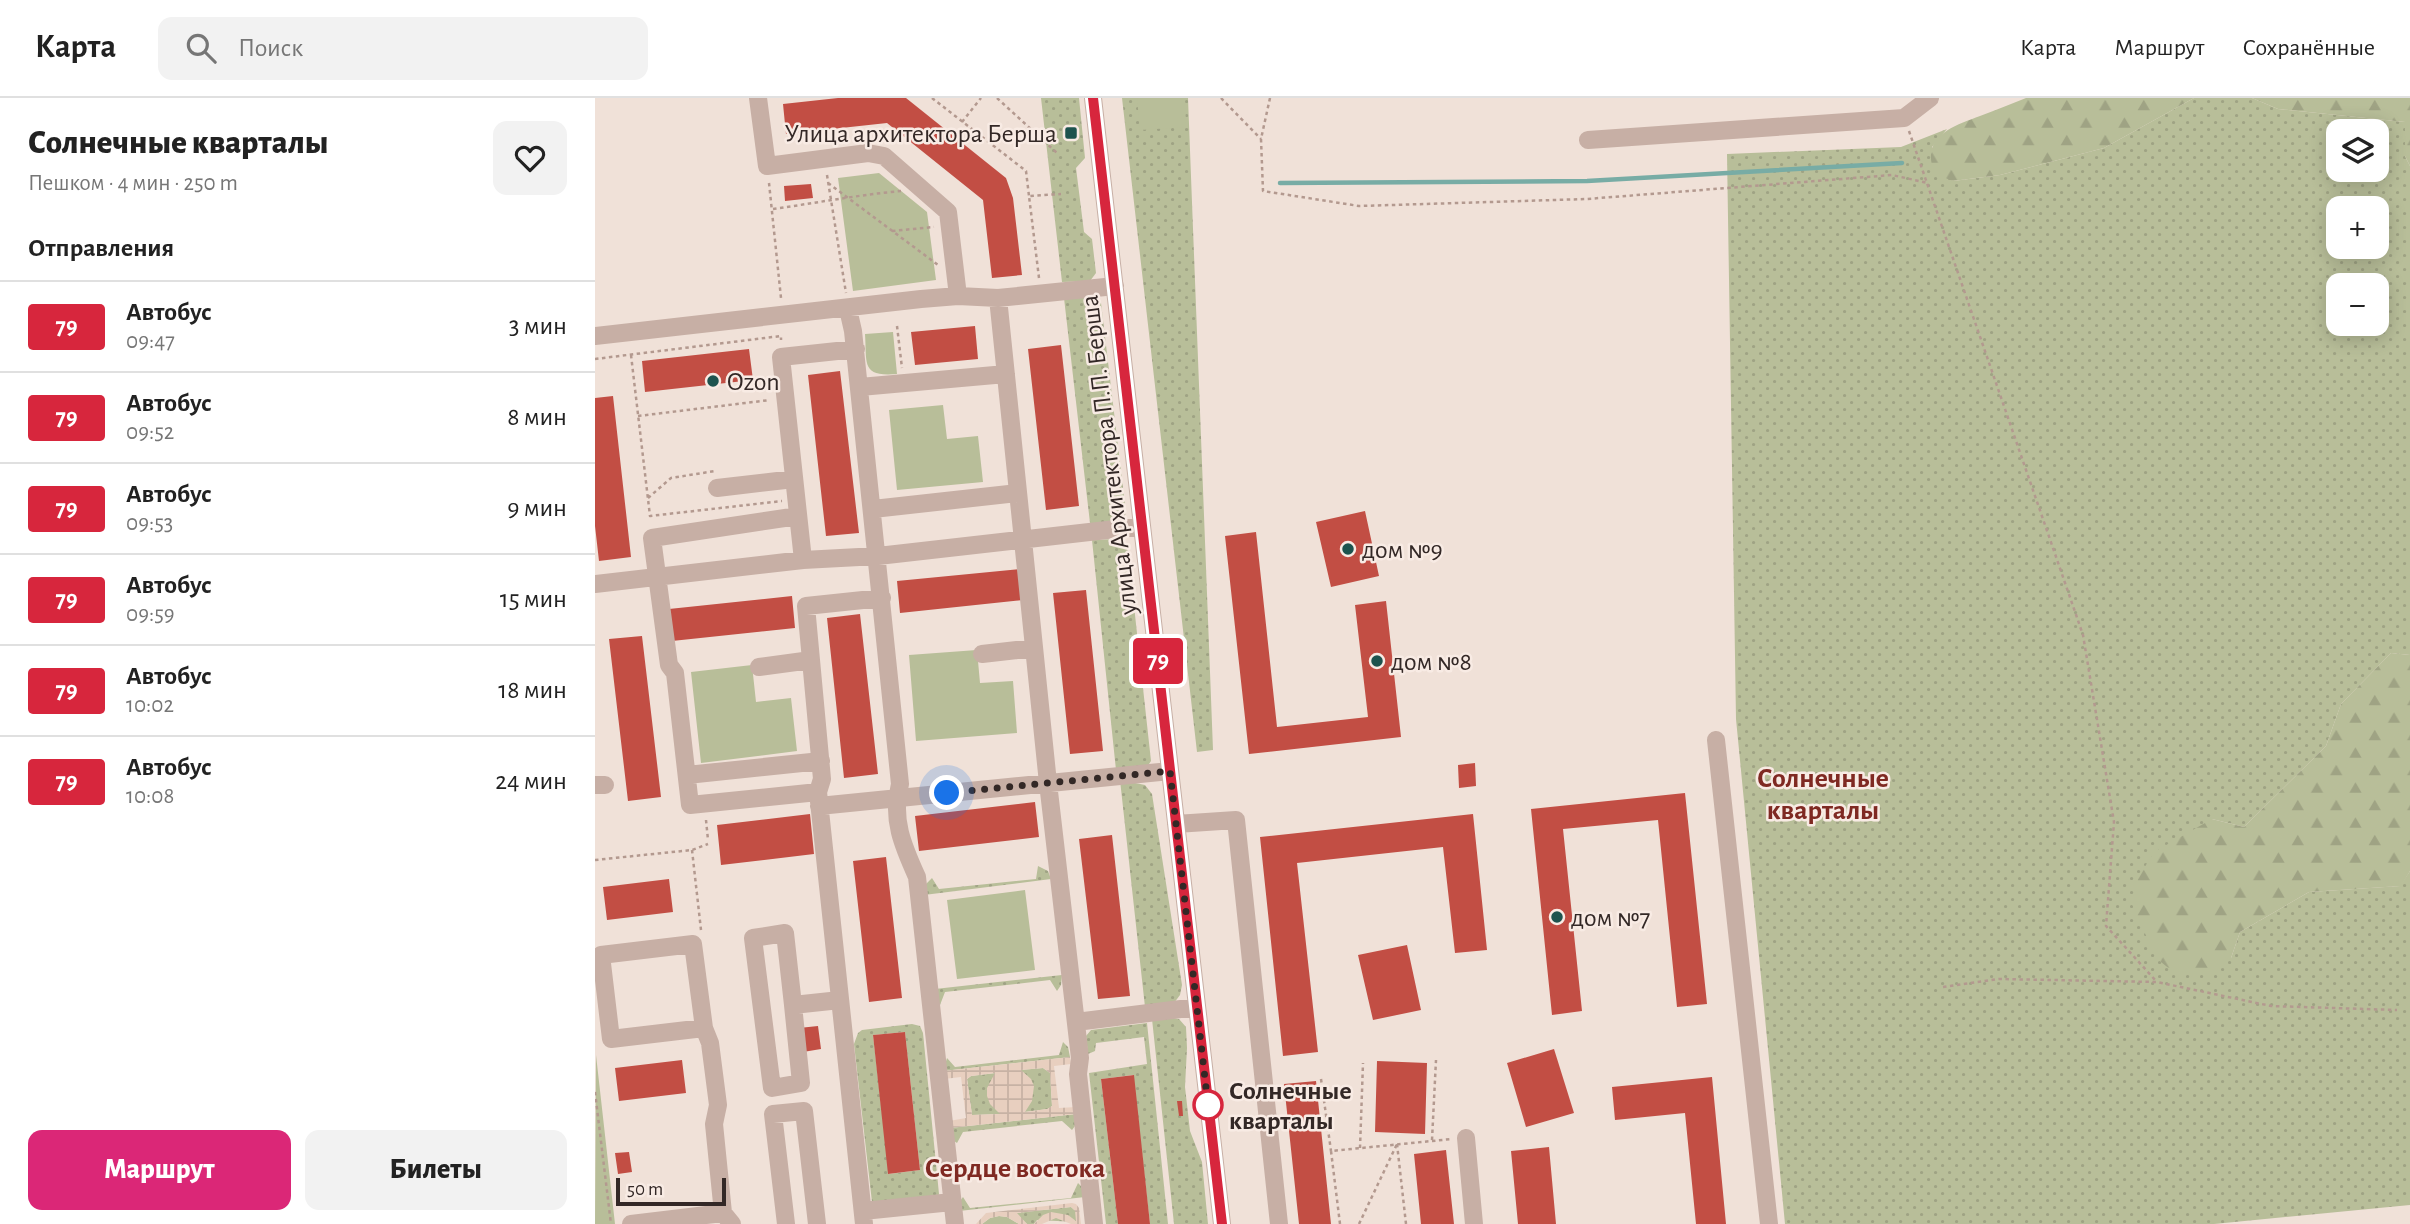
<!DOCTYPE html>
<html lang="ru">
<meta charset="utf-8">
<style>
body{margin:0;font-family:"Alegreya Sans",sans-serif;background:#f2f2f2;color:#222;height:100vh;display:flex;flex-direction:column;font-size:26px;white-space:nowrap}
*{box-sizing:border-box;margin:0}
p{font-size:23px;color:#767676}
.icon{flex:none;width:38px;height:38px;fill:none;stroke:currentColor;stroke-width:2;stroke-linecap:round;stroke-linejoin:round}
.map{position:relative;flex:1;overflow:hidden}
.details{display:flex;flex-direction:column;background:#fff;width:595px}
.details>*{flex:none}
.badge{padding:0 14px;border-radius:5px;font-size:24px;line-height:46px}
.buttons{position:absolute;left:1731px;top:21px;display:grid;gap:14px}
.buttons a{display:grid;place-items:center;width:63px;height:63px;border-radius:14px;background:#fff;box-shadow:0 4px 18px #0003;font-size:35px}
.scale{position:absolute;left:21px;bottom:18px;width:110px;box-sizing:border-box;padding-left:7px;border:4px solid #332826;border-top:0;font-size:19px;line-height:24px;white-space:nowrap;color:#332826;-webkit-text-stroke:5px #f8ebe4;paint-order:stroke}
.you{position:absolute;width:35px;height:35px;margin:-18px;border:5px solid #fff;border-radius:50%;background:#1a73e8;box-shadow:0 0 0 10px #1a73e833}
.map>.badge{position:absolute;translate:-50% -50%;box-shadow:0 0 0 4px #fff}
h2{padding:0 28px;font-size:26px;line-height:63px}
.round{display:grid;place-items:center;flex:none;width:74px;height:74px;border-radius:14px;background:#f2f2f2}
.summary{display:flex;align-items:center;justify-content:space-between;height:119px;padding:0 28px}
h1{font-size:33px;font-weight:800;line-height:52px}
.cta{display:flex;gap:14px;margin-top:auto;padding:14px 28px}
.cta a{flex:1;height:80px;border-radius:14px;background:#db2777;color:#fff;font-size:28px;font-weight:800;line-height:80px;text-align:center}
.cta a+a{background:#f2f2f2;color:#222}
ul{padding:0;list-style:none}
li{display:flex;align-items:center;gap:21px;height:91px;padding:0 28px;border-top:2px solid #e0e0e0}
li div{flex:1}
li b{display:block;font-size:26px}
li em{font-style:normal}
li .badge{min-width:77px;font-weight:700;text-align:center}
header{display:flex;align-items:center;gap:42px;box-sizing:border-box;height:98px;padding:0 35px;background:#fff;border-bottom:2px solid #e0e0e0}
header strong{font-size:33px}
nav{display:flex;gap:38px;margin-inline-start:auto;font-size:24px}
.search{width:490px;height:63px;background:#f2f2f2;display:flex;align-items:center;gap:18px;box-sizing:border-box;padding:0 24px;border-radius:14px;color:#767676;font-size:26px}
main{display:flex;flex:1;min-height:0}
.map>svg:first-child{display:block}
.grass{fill:url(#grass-dots);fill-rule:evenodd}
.forest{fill:url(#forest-firs)}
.park{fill:#b8be99}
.plaza{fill:url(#plaza-grid);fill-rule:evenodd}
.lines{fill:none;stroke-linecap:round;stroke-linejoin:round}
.stream{stroke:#78aca5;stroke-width:4.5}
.building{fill:#c24e44}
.path{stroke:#b3998f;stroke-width:2.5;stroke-dasharray:3.5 3.5;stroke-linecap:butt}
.minor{stroke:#c7afa5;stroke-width:18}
.line-casing{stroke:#fff;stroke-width:16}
.line{stroke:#d7263d;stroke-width:10}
.walk{stroke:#332826;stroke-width:7;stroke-dasharray:0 12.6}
.poi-dot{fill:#1d534e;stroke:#f8ebe4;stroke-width:2.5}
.stop-dot{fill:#fff;stroke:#d7263d;stroke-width:3.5}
.labels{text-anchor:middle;stroke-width:5;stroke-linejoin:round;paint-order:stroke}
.poi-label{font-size:26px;fill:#332826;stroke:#f8ebe4;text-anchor:start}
.street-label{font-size:26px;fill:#332826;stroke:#f8ebe4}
.stop-label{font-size:26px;font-weight:bold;fill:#332826;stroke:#f8ebe4;text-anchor:start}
.neighbourhood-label{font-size:28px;font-weight:bold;fill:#7f2922;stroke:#f8ebe4}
</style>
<header>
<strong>Карта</strong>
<div class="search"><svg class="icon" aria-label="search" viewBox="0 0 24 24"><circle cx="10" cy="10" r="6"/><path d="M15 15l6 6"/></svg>Поиск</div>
<nav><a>Карта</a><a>Маршрут</a><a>Сохранённые</a></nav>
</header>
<main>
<section class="details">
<div class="summary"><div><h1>Солнечные кварталы</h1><p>Пешком · 4 мин · 250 m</p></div><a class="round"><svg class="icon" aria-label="heart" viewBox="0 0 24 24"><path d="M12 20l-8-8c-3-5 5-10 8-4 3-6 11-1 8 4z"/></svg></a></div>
<h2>Отправления</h2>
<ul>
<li><span class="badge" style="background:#d7263d;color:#fff">79</span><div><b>Автобус</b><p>09:47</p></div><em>3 мин</em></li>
<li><span class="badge" style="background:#d7263d;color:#fff">79</span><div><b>Автобус</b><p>09:52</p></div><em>8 мин</em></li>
<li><span class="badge" style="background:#d7263d;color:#fff">79</span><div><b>Автобус</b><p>09:53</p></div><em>9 мин</em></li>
<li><span class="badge" style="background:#d7263d;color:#fff">79</span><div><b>Автобус</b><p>09:59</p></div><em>15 мин</em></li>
<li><span class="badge" style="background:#d7263d;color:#fff">79</span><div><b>Автобус</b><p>10:02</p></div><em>18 мин</em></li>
<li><span class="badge" style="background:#d7263d;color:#fff">79</span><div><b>Автобус</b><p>10:08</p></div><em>24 мин</em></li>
</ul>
<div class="cta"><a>Маршрут</a><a>Билеты</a></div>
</section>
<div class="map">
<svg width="1815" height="1126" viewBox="0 0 1815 1126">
<defs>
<pattern id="grass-dots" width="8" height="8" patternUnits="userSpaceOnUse" patternTransform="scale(1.75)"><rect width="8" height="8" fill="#b8be99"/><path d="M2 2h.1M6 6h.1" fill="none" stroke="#9fa384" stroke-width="1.8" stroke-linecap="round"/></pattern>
<pattern id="forest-firs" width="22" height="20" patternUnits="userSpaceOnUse" patternTransform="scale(1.75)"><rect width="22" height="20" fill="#b8be99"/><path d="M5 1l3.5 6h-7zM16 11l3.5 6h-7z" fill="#9fa384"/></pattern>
<pattern id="plaza-grid" width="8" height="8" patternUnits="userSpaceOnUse" patternTransform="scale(1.75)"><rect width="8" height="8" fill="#e8cfbf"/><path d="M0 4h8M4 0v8" fill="none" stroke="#c7b2a4"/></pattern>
</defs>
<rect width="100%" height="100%" fill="#f0e1d8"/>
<path class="grass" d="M446 0H484L490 60 481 70 489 134 497 141 501 175 495 183 467 184Z
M527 0H593L618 652 602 654Z
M1599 0H1657L1683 11 1810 24V58L1815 68V557L1796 555 1746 606 1731 648 1649 729 1617 721 1636 860 1645 834 1714 794 1805 788 1815 773V1107L1619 1126H1190L1141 621 1132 56 1306 49 1352 31 1337 49 1358 83 1405 77 1509 50ZM1743 33H1782V72H1743ZM1743 110H1782V149H1743ZM1743 187H1782V226H1743Z
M493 198 506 205 531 415 528 422 521 425H495L469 200Z
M521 441 530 444 533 453 556 663 552 669 521 672 497 442Z
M525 682 550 687 557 696 587 887 585 897 579 905 550 909Z
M443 768 453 773 456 781 329 797 330 787 337 780 344 791 441 781Z
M467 877 466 887 462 893 455 882 350 894 345 907 343 904 340 891Z
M573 919 584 921 591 929 592 950 590 989 595 1033 607 1064 613 1126H579L557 921Z
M552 925 573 1126H555L538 977 506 981 523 1126H511L494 975 552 966 549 939 501 945 500 953 493 956 491 938 496 932Z
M317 926 325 928 328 935 344 1096 343 1099 277 1104 259 946 263 935 267 932ZM310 934 325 1072 294 1076 278 937Z
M468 944 473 949 475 959 348 973 352 960 360 969 464 957Z
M448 970 455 975 457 1008 453 1011 429 1014 436 982 425 972Z
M401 975 406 1016 377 1017 372 981 376 978Z
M481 1016 480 1028 477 1032 467 1023 368 1034 362 1045 359 1043 355 1030Z
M483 1085 486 1088 490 1099 364 1113 365 1103 368 1099 375 1110 476 1100Z
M476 1109 481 1113 482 1124 442 1122 439 1126H432L420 1115Z"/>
<path class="forest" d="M1431 0H1599L1509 50 1405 77 1358 83 1340 76C1324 39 1358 28 1385 18 1401 12 1416 6 1431 0Z
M1657 0H1815V68L1810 58V24L1683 11Z
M1796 555 1815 557V773L1806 788 1714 794 1645 834 1636 860 1623 872 1601 878 1576 872 1561 860 1537 806 1543 780 1559 754 1617 721 1649 729 1731 648 1746 606Z"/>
<path class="park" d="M542 0H590L591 29 545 32Z
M284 75 332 114 341 182 258 193 243 80Z
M298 234 302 276C266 279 272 266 270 236Z
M348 307 352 341 383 338 388 384 302 392 294 312Z
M382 552 385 585 418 583 422 635 321 643 314 557Z
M157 567 161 604 196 600 202 653 106 665 96 574Z
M430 792 440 872 362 881 352 802Z
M1 957 20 1126H0Z
M404 1118 412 1119 424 1126H387L395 1120Z"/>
<path class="plaza" d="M475 959 476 966 459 968 464 1010 481 1009V1016L355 1030 354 1023 371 1020 366 979 349 981 348 973ZM448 970 455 975 457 1008 452 1011 430 1014 437 1003 439 988 436 981 426 972ZM400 975 392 990V998L395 1006 405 1016 377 1017 372 981 376 978Z
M477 1105 481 1106 484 1110 486 1126H476L461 1120 447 1126H439L448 1117 456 1114 473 1117 481 1123 480 1113 476 1109 422 1115 432 1126H424L412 1119 404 1118 395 1120 387 1126H381L391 1115Z"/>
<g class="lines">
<path class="stream" d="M685 85 992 83 1307 65"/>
</g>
<path class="building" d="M243 0H311L411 80 418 100 427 177 397 180 388 102 292 25 191 36 188 6Z
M216 86 218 100 190 103 189 88Z
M380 228 383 261 320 267 316 234Z
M466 247 484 408 451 412 433 251Z
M154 251 158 282 50 294 47 263Z
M245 273 264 435 231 438 213 277Z
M18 298 36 459 4 463 0 428V300Z
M770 413 784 478 736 489 721 424Z
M661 434 682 629 773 619 760 507 791 503 806 639 654 656 630 438Z
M425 471 428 502 305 515 302 483Z
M491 492 508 653 475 656 458 495Z
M197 498 200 530 77 543 74 511Z
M265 516 283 676 249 680 232 520Z
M47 538 66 699 33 703 14 541Z
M880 665 881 688 864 690 863 667Z
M1090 695 1112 906 1082 909 1063 722 968 731 987 913 957 917 936 711Z
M440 704 444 739 324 753 320 718Z
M215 716 219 756 126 767 122 727Z
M878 716 892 852 860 855 848 749 702 765 723 954 688 958 665 739Z
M517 737 535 898 503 901 484 741Z
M291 759 307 900 274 904 258 763Z
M74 781 78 814 12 822 8 789Z
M812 847 826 912 778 922 763 857Z
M223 928 226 951 208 954 204 930Z
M310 934 325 1072 293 1076 278 937Z
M959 951 979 1015 931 1029 912 965Z
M87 962 91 995 24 1003 20 970Z
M782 963 832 965 830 1036 780 1034Z
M539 977 555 1126H523L506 981Z
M1117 979 1131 1126H1101L1090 1015 1020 1022 1017 989Z
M721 983 736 1126H704L689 986Z
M582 1003H587L588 1018H584Z
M954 1049 961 1126H923L916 1053Z
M851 1052 859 1126H826L819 1056Z
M34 1054 37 1074 23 1076 20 1055Z"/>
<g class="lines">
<path class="path" d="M337 0 431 73 434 98
M402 0 462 55
M626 0 666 41
M675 0 666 41 668 93 764 108 992 101 1297 77 1333 85
M367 24 386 0
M1314 33 1488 537 1519 724 1511 828 1562 884
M232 77 251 195
M174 85 186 200
M233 85 343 167
M178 111C221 105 262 97 306 93
M297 133 339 129
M444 180 434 98 466 96
M302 228 307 270
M36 257 55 418 187 403
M0 261 186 238V242
M43 318 175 302
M53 400 76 380 120 373V375
M111 722 113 742
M97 752 106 832
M0 762 97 752 113 746
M1348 889 1404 881 1562 884 1676 908 1802 912
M726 981 736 1053
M0 994 16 1126
M837 1042 841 962
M802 1046 811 1126
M765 1050 768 965
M745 1126 736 1053 857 1041
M764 1126 802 1046"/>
<path class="minor" d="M163 0 172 68 273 55 289 58 353 114 363 198
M498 0 627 1126
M993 42 1309 20 1335 0
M403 200 453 685 485 960 483 976 499 1126
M253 211 258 233 305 686C296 721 308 748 322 779L360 1126
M0 238 326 201 363 198 403 200 520 188
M261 251 186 259 208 462 283 458 547 428
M265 289 411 276
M122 390 199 381
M278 411 423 395
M203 418 57 440 74 567 80 575 95 707 223 694
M0 486 208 462
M387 556 439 550
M164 569 216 562
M1121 642 1174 1126
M92 677 226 663
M0 687H10
M224 708 575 673
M581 726 641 722 684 1126
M198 907 206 985 177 990 158 840 190 835 198 907 245 902
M481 924 602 909
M109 930 16 941 6 857 98 846 109 930 115 945 123 1007 119 1026 128 1115 137 1126
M871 1040 879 1126
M268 1113 357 1104
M36 1126 128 1115
M191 1126 178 1016 209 1013 222 1126
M269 1126 223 694 227 681 211 508 287 500"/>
</g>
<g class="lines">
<defs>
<path id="line" d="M498 0 627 1126"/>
</defs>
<use href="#line" class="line-casing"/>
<use href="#line" class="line"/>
<path class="walk" d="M352 695 575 673 613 1007"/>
</g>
<g class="poi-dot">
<rect x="469" y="28" width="14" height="14" rx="3.5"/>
<circle cx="118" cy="283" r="7"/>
<circle cx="753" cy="451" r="7"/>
<circle cx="782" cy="563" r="7"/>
<circle cx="962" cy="819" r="7"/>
</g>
<circle class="stop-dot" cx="613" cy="1007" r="14"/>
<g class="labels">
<g class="poi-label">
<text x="462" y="44" text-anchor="end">Улица архитектора Берша</text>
<text x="132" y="292">Ozon</text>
<text x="767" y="460">дом №9</text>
<text x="796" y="572">дом №8</text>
<text x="976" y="828">дом №7</text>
</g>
<g class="street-label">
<text transform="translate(513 357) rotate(-97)" y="9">улица Архитектора П.П. Берша</text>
</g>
<g class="stop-label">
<text x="634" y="1001">Солнечные<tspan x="634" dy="30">кварталы</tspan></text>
</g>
<g class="neighbourhood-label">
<text x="1228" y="689">Солнечные<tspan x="1228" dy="32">кварталы</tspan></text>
<text x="420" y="1079">Сердце востока</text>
</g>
</g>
</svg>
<div class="buttons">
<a><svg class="icon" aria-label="layers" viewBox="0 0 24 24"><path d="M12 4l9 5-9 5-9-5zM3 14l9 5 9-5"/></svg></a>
<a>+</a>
<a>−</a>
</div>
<div class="scale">50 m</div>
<div class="you" style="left:352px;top:695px"></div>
<b class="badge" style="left:563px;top:563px;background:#d7263d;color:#fff">79</b>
</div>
</main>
